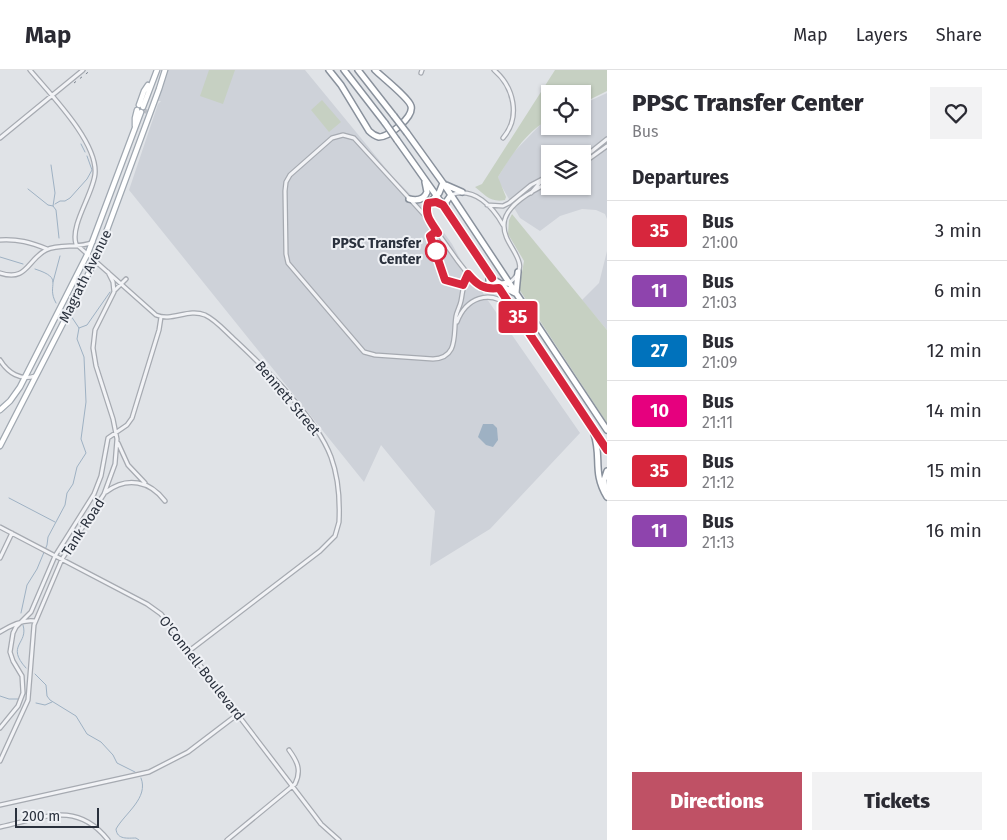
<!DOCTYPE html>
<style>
body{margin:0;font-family:"Fira Sans",sans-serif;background:#f2f2f3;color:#2b2b33;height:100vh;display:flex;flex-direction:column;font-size:19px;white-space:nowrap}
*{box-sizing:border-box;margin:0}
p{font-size:16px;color:#7c7c81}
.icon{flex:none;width:28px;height:28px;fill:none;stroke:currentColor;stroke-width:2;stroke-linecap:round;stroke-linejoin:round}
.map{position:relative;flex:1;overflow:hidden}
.sheet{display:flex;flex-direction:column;background:#fff;width:400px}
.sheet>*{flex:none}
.badge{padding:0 10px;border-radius:4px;font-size:18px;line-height:32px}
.fabs{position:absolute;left:541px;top:15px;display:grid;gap:10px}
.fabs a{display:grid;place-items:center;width:50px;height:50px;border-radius:0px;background:#fff;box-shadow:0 1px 4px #0004;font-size:25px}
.scale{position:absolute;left:15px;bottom:12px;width:84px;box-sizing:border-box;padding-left:5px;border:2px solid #2a313d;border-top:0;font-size:14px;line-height:18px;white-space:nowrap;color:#2a313d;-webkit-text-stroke:4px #eff1f5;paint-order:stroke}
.map>.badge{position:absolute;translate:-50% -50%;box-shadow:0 0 0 2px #fff}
h2{padding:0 25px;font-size:19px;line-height:45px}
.round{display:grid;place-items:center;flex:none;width:52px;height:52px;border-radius:0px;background:#f2f2f3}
.head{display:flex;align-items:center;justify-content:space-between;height:85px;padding:0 25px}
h1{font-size:24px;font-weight:800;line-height:38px}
.primary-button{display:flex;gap:10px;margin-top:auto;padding:10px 25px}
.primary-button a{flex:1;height:58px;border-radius:0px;background:#bf5165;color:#fff;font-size:20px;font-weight:800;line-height:58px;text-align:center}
.primary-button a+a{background:#f2f2f3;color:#2b2b33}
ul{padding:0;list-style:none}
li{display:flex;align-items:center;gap:15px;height:60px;padding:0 25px;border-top:1px solid #e1e1e2}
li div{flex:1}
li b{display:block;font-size:19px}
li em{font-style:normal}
li .badge{min-width:55px;font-weight:700;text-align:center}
header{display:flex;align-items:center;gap:30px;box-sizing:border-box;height:70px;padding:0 25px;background:#fff;border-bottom:1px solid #e1e1e2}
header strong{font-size:24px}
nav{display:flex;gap:28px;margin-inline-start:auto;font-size:18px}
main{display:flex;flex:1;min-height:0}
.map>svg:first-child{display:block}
.built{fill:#ced2d9;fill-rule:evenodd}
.green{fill:#c6d0c2}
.water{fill:#9eb1c3}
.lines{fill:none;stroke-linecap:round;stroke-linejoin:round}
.stream{stroke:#9eb1c3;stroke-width:1}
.major-tunnel{stroke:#bcbfc5;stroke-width:4.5;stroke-dasharray:4.5 2;stroke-linecap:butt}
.minor-casing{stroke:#a6aab1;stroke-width:5.5}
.major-casing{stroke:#a0a8b1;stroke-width:7}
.highway-casing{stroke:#89919c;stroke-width:8}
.minor{stroke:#f2f3f6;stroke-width:3}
.major{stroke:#fff;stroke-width:4.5}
.highway{stroke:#fff;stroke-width:5}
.rail{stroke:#7b838f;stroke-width:1;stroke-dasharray:2.5 5;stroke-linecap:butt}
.highway-bridge-casing{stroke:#89919c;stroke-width:8;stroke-linecap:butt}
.highway-bridge{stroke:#fff;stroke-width:5}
.line-casing{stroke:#fff;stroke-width:11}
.line{stroke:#d7263d;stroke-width:8}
.stop-dot{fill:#fff;stroke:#d7263d;stroke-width:2.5}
.labels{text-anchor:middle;stroke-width:4;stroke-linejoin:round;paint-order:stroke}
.stop-label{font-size:14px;font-weight:bold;fill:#2a313d;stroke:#eff1f5;text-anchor:end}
.street-label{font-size:14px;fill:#2a313d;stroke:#eff1f5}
</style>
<header>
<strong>Map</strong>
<nav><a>Map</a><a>Layers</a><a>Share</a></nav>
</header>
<main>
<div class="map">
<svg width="607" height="770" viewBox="0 0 607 770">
<rect width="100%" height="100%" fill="#e0e3e7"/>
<path class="built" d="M168 0H305L393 107 432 146 452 174 464 196 580 363 490 459 430 496 435 441 381 375 364 412 129 120 158 34 161 31H158Z
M607 23V149L605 144 596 140 582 139 560 146 540 161 520 148 499 112 498 107 512 84 541 54 550 49V56H582L583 34ZM550 84H582V116H550Z
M607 181V260L582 230 599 213Z"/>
<path class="green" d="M209 0H235L223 34 200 26Z
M555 0H607V21L583 33 582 24H550V49C527 60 511 86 498 107L506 127 505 130C491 133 485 125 475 117L482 114Z
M322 30 341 52 329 62 311 40Z
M512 144 607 260V353L519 219 524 191 508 164 509 150Z"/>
<path class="water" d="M483 354H493L497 358 498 370 493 377 486 375 478 367Z"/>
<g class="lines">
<path class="stream" d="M81 74 85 82
M51 95 55 123 53 136 56 140 59 168
M28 119 48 135 53 136
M55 134 60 131H65L70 128 87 109 92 100 87 86
M0 187 23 194
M35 199C66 209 45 214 56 233
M53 212 60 186
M79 258 87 255 110 222
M9 428 55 452
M21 543 27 515 37 499 47 475 48 467 65 435 67 423 73 414 77 397 86 383 81 369 86 332 84 287 77 269 79 258 71 246
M23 555C29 574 5 575 26 598
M35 604 46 615 47 626 50 630 76 646 87 664 101 672 113 685 117 693 135 702
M0 626 9 629H19
M36 633 45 635 52 632
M139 770 136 768C128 768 117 770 116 759 125 743 149 728 141 708"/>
<path class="major-tunnel" d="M139 41 141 36
M144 43 146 38"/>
<defs>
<path id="minor" d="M30 0C50 24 98 72 95 104 93 124 70 155 76 174L156 245C172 252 188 238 205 245 216 250 226 262 235 270 266 299 316 347 331 387 338 406 340 431 339 452L335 466 320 481 189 581
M494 0C514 17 521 47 503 68
M421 3 422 0
M0 68 83 0
M582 89 607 69
M582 94 607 76
M531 123 543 109
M451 125C474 116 493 137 503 155
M487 135 503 136 509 133 531 115 550 105
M0 170C18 169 30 172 47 179
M0 203C27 212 27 190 46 180 60 173 79 179 93 172
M468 204C463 213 463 221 461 231 460 236 457 241 456 246 453 264 459 288 433 289L375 285 364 282 288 193 286 184 285 121 286 112 290 105 332 68 343 65 354 68 428 149 457 190 475 213 488 219 498 218
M509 213C536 193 503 178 504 155 504 135 534 120 550 112
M114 221 126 209
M457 252C466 228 489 219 509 236
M0 290C8 303 21 311 35 306
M118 373 128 395 145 413
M106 422C127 406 150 411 165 431
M0 457 147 534 161 544 312 742 321 754 339 770
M0 488 12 463
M0 562C11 555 23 549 35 551
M0 658 18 636 23 623 22 606 13 591 10 582 13 563 16 557 31 542 55 486 94 424 101 406 108 368 127 355 132 348 159 260 161 247
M0 691 28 630 34 555 62 489 104 424 115 394 117 369 113 349 96 296 93 278 95 260 114 222 113 212 108 202
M0 735 149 702 188 682 238 644
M0 757C43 748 76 730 108 770
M227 770 295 714C302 700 297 691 289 680"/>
<path id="major" d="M139 35 144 21 148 15
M143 37 157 0
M135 56V48L137 40
M0 340 10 331 20 317 88 183 141 42
M0 376 97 187 159 19 165 0"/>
<path id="highway" d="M329 0 341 15 369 61C372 64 375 66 379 67 389 67 414 47 411 36 409 28 382 7 375 0
M344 0 385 53
M358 0 394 46
M407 63 443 113 607 360
M397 70 443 135 607 380
M446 115 462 122
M409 129C417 131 424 130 427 122L425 112
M446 139V132L451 125
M428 149 426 136 439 123 443 113
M494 210 501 214 509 213
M483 218 489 213V206
M499 218H505L515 223
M516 223 518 202
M594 364C602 388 592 402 607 427
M605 420 604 410 607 401"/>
</defs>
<use href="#minor" class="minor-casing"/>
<use href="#major" class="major-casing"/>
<use href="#highway" class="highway-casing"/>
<use href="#minor" class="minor"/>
<use href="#major" class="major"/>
<use href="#highway" class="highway"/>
<path class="rail" d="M74 13 91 0"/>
<defs>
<path id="highway-bridge" d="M394 46 407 63
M385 53 397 70"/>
</defs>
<use href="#highway-bridge" class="highway-bridge-casing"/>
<use href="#highway-bridge" class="highway-bridge"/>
</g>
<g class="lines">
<defs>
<path id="line" d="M492 208 443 135 436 132 428 133C424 146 432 153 438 163L435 162 430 166 445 210 463 215 468 204C477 215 484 220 499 218L607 380"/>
</defs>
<use href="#line" class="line-casing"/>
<use href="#line" class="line"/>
</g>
<circle class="stop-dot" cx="436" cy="181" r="10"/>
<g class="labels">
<g class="stop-label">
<text x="421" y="178">PPSC Transfer<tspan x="421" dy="16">Center</tspan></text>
</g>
<g class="street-label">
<text transform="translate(85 206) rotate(-64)" y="5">Magrath Avenue</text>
<text transform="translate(288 328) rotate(50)" y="5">Bennett Street</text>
<text transform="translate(83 457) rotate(-57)" y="5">Tank Road</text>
<text transform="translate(202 598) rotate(52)" y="5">O'Connell Boulevard</text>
</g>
</g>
</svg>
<div class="fabs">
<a><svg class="icon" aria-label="locate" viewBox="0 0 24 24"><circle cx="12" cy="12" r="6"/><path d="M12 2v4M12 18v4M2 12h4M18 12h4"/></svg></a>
<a><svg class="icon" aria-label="layers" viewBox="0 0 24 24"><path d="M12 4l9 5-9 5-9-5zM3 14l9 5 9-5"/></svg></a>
</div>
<div class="scale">200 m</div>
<b class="badge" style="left:518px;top:247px;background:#d7263d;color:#fff">35</b>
</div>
<section class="sheet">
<div class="head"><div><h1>PPSC Transfer Center</h1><p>Bus</p></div><a class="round"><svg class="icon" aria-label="heart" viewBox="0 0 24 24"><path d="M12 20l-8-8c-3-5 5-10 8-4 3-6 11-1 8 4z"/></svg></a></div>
<h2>Departures</h2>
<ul>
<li><span class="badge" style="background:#d7263d;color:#fff">35</span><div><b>Bus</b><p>21:00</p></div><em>3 min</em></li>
<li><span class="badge" style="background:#8e44ad;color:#fff">11</span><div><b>Bus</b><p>21:03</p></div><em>6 min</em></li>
<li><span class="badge" style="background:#0072bc;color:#fff">27</span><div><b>Bus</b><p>21:09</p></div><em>12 min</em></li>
<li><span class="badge" style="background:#e6007e;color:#fff">10</span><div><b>Bus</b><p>21:11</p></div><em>14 min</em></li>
<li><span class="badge" style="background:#d7263d;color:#fff">35</span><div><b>Bus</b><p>21:12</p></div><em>15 min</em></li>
<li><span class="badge" style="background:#8e44ad;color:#fff">11</span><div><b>Bus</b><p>21:13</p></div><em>16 min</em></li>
</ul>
<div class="primary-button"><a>Directions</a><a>Tickets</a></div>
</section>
</main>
